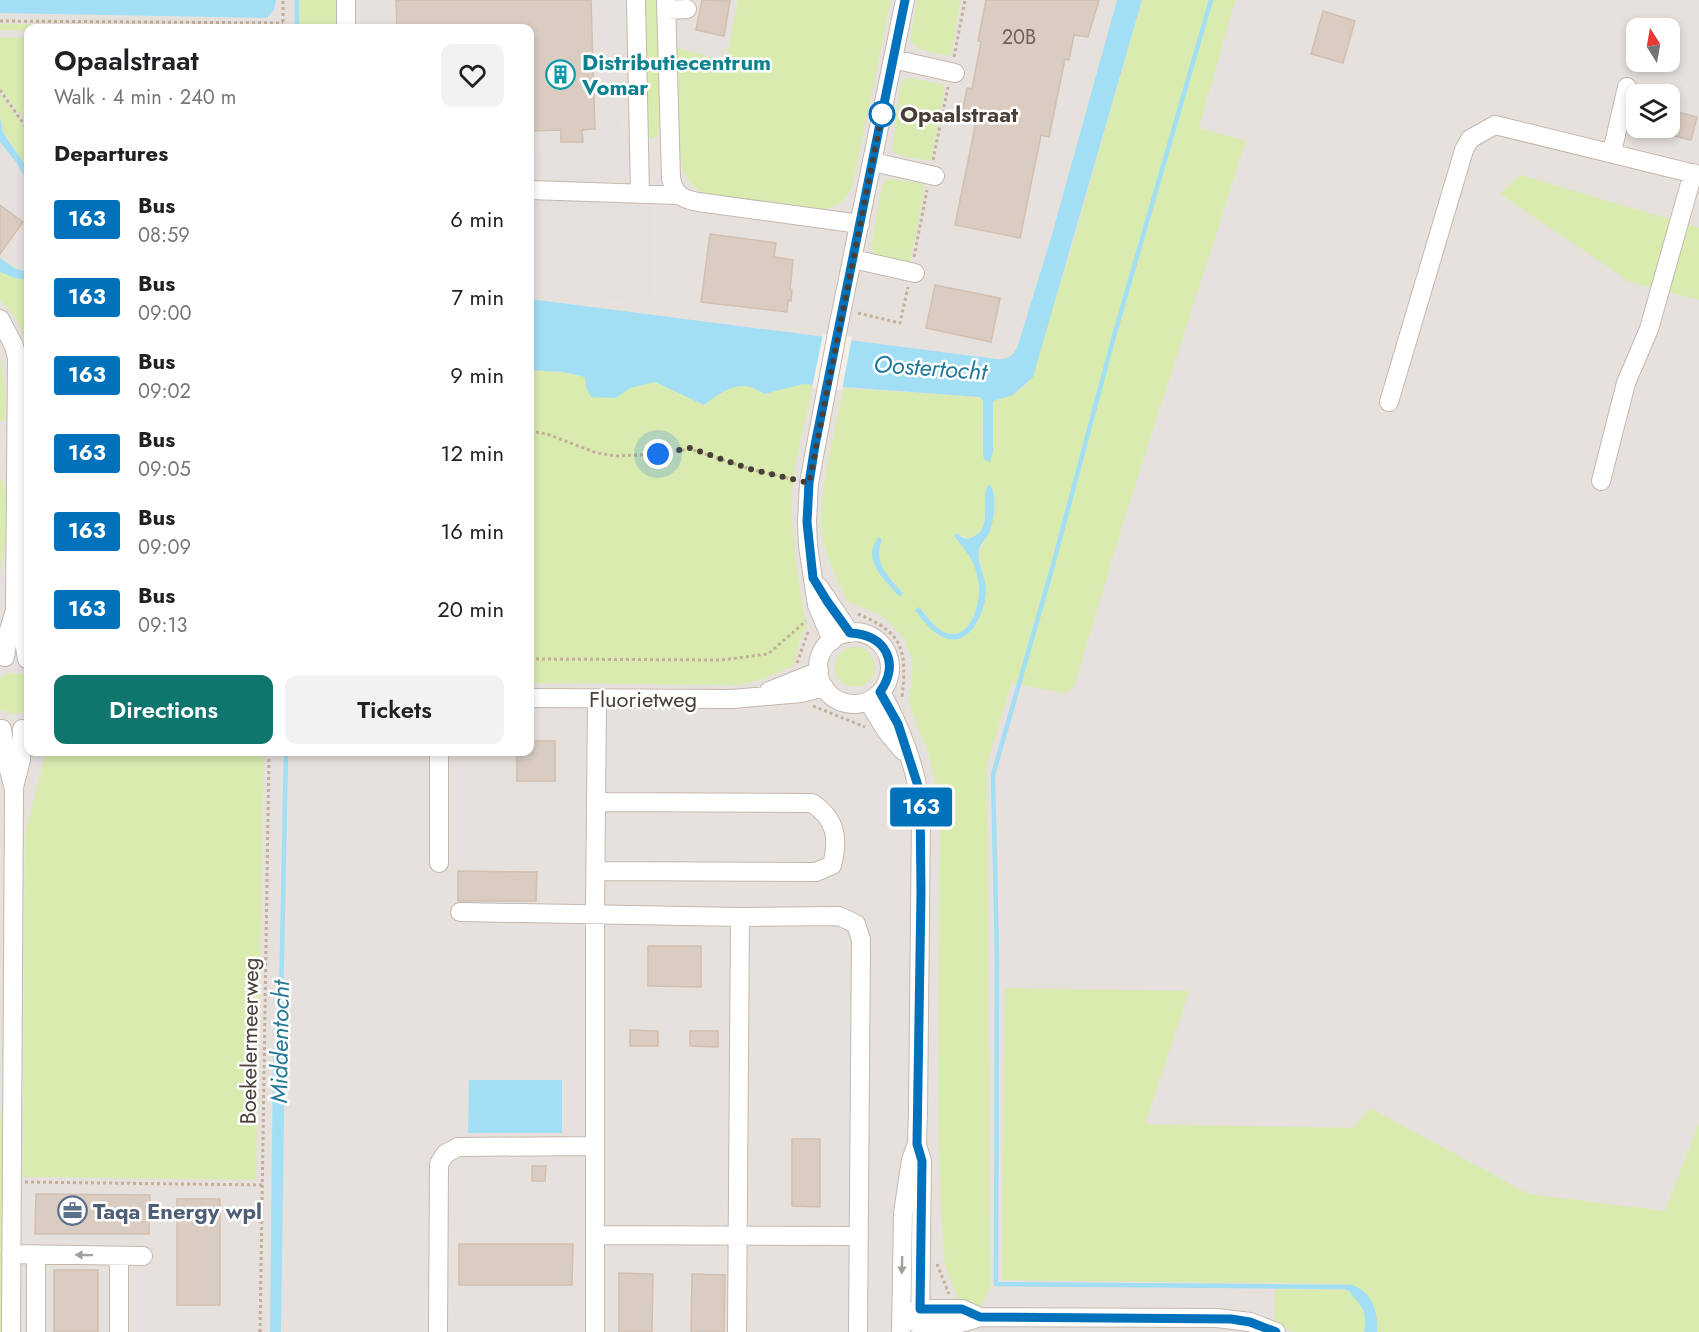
<!DOCTYPE html>
<meta charset="utf-8">
<style>
body{margin:0;font-family:Jost,sans-serif;background:#f2f2f2;color:#202124;height:100vh;display:flex;flex-direction:column;font-size:22px;white-space:nowrap}
*{box-sizing:border-box;margin:0}
p{font-size:20px;color:#757577}
.icon{flex:none;width:33px;height:33px;fill:none;stroke:currentColor;stroke-width:2;stroke-linecap:round;stroke-linejoin:round}
.map{position:relative;flex:1;overflow:hidden}
.drawer{position:absolute;left:24px;top:24px;width:510px;height:732px;display:flex;flex-direction:column;background:#fff;border-radius:12px;box-shadow:0 3px 9px #0003}
.drawer>*{flex:none}
.badge{padding:0 12px;border-radius:4px;font-size:21px;line-height:39px}
.needle{width:39px;rotate:349deg}
.fabs{position:absolute;left:1626px;top:18px;display:grid;gap:12px}
.fabs a{display:grid;place-items:center;width:54px;height:54px;border-radius:12px;background:#fff;box-shadow:0 3px 9px #0003;font-size:30px}
.you{position:absolute;width:30px;height:30px;margin:-15px;border:4px solid #fff;border-radius:50%;background:#1a73e8;box-shadow:0 0 0 9px #1a73e833}
.map>.badge{position:absolute;translate:-50% -50%;box-shadow:0 0 0 3px #fff}
h2{padding:0 30px;font-size:22px;line-height:54px}
.round{display:grid;place-items:center;flex:none;width:63px;height:63px;border-radius:12px;background:#f2f2f2}
.overview{display:flex;align-items:center;justify-content:space-between;height:102px;padding:0 30px}
h1{font-size:28px;font-weight:600;line-height:45px}
.primary-button{display:flex;gap:12px;margin-top:auto;padding:12px 30px}
.primary-button a{flex:1;height:69px;border-radius:12px;background:#0f766e;color:#fff;font-size:24px;font-weight:600;line-height:69px;text-align:center}
.primary-button a+a{background:#f2f2f2;color:#202124}
ul{padding:0;list-style:none}
li{display:flex;align-items:center;gap:18px;height:78px;padding:0 30px}
li div{flex:1}
li b{display:block;font-size:22px}
li em{font-style:normal}
li .badge{min-width:66px;font-weight:700;text-align:center}
.map>svg:first-child{display:block}
.industrial{fill:#e7e1dd;fill-rule:evenodd}
.green{fill:#d9ebaf;fill-rule:evenodd}
.parking{fill:#e3e0dd}
.water{fill:#a2dff4}
.pier{fill:#f5efe8}
.lines{fill:none;stroke-linecap:round;stroke-linejoin:round}
.stream{stroke:#a2dff4;stroke-width:4.5}
.building{fill:#daccc0;stroke:#d2bfb0;stroke-width:1.5}
.minor-casing{stroke:#c4b8ad;stroke-width:20}
.path{stroke:#c3af9a;stroke-width:3;stroke-dasharray:3 3;stroke-linecap:butt}
.minor{stroke:#fff;stroke-width:18}
.oneway{fill:#a49f9a}
.line-casing{stroke:#fff;stroke-width:14}
.line{stroke:#0072bc;stroke-width:9}
.walk{stroke:#493f36;stroke-width:6;stroke-dasharray:0 10.8}
.stop-dot{fill:#fff;stroke:#0072bc;stroke-width:3}
.labels{text-anchor:middle;stroke-width:5;stroke-linejoin:round;paint-order:stroke}
.number-label{font-size:20px;fill:#6d6258}
.culture-label{font-size:22px;font-weight:bold;fill:#0d838f;stroke:#fff;text-anchor:start}
.stop-label{font-size:22px;font-weight:bold;fill:#493f36;stroke:#fff;text-anchor:start}
.street-label{font-size:22px;fill:#493f36;stroke:#fff}
.service-label{font-size:22px;font-weight:bold;fill:#4e5e75;stroke:#fff;text-anchor:start}
.water-label{font-size:24px;font-style:italic;fill:#247998;stroke:#fff}
</style>
<div class="map">
<svg width="1699" height="1332" viewBox="0 0 1699 1332">
<rect width="100%" height="100%" fill="#f5efe8"/>
<path class="industrial" d="M0 0H1699V1332H0ZM28 28H530V752H28ZM1636 28H1670V62H1636ZM1636 94H1670V128H1636Z"/>
<path class="green" d="M295 0H336L337 28H295Z
M645 0H657V17L660 126 657 137 649 139Z
M738 0H891L852 187C845 201 840 206 824 209L702 193C689 183 684 176 681 161L677 48 726 61Z
M917 0H961L951 56C936 53 918 53 910 39Z
M1142 0H1235L1199 128 1246 141 1123 523 1074 687 1064 693 1012 683 987 764 990 1288 981 1307 961 1306 945 1266 941 1209 938 1116 940 832 936 785 928 752 909 704 913 662 904 637 882 616 847 601C838 581 828 562 823 540 815 503 836 427 844 388L980 397 983 401 982 443 993 440V401L1013 395 1028 384 1072 247ZM986 487 993 488 994 510 990 532 979 551C979 560 982 567 983 575 984 593 984 631 961 637 953 639 946 639 938 635L919 607C927 616 935 629 946 633 971 641 980 603 979 586 978 580 976 573 975 567 971 555 962 546 954 536L956 533 969 539C992 531 982 506 986 487ZM879 537 882 540C872 563 889 577 903 593L900 596 875 568Z
M0 24 264 26 269 27 28 28V31L0 30Z
M0 37 28 38V125L0 88Z
M911 78 945 85 931 161 901 156 892 151 900 88 905 79Z
M0 94 28 132V169L1 128Z
M1521 175 1699 228V300L1630 282 1500 194Z
M892 179 925 184 910 264 877 256 871 248 882 186 887 180Z
M0 272 15 278 28 280V348L15 316 0 300Z
M0 357 5 388V421H0Z
M530 370 563 372 586 377V387L616 398 630 388 655 382 704 405C724 390 741 377 764 394L803 384 813 385C806 421 794 458 792 494 791 538 798 585 807 628L802 634 793 666 760 680 737 685 530 683Z
M0 477C14 494 3 553 0 575Z
M835 667a20 20 0 1 1 40 0a20 20 0 1 1-40 0Z
M8 673 21 674 28 679V708C20 715 10 716 0 709V677Z
M46 752H264L256 1180 23 1177 25 834Z
M1005 988 1189 991 1145 1124 1353 1128 1370 1108 1529 1194 1665 1211 1699 1123V1332H1377C1378 1312 1369 1288 1347 1284L1002 1280Z
M0 1111 4 1127 2 1332H0Z
M1275 1289 1348 1290C1360 1303 1368 1313 1364 1332H1293L1274 1322Z"/>
<path class="parking" d="M607 119H621L623 174 595 175 594 186 530 183V149L607 152Z
M530 199 652 206 653 302 530 295Z"/>
<path class="water" d="M0 0H276L274 10 267 18 0 13Z
M1117 0H1142L1033 377 1013 395 993 401V452L990 462 985 460 983 456V401L980 397 803 384 764 394C741 377 724 390 704 405L655 382 630 388 616 398 591 397 586 387 585 377 563 372 530 370V299L996 359C1008 360 1014 356 1018 345L1051 238Z
M0 118C2 123 1 127 3 132 13 151 29 161 28 183L16 162 0 142Z
M0 258C9 264 17 272 28 271V280L15 278 0 272Z
M988 485H990C998 495 994 522 989 533 986 539 981 543 979 549 976 562 986 576 986 590 986 611 969 652 941 636 930 631 922 619 915 610L919 607C926 615 935 629 946 633 971 641 980 604 979 586 978 580 977 573 975 568 971 556 962 546 954 536L956 533C961 537 966 541 973 537 994 528 979 500 988 485Z
M879 537 882 540C872 563 889 577 903 593L900 597C885 580 860 559 879 537Z
M285 1047 281 1332H270L273 1048Z
M469 1080H562V1133H468Z
M1347 1284C1371 1288 1379 1311 1377 1332H1364C1370 1300 1350 1303 1347 1284Z"/>
<path class="pier" d="M823 334 852 337 842 390 812 388Z"/>
<g class="lines">
<path class="stream" d="M1211 0 1114 336 1053 565 993 775 997 958 996 1284 1345 1287 1353 1290
M297 28V0
M280 1052 286 752"/>
</g>
<path class="building" d="M396 0H591L595 129 582 130 583 142H561V130L530 131V28H397Z
M702 0 730 1 724 36 696 30Z
M986 0H1099L1088 37 1074 35 1069 60 1065 59 1049 137 1041 135 1020 238 955 225 976 122 961 119 967 88 972 89 981 42 978 41Z
M1323 11 1355 21 1343 63 1311 54Z
M1670 110 1697 117 1691 140 1670 135Z
M0 205 23 222 0 254Z
M710 234 776 243 774 257 793 260 790 289 792 290 791 301 788 300 787 312 701 302Z
M935 285 1000 298 991 342 926 328Z
M530 741H555V781H517V752H530Z
M458 871 537 872 536 901H458Z
M648 946H701V987L648 986Z
M630 1030 658 1031V1046H630Z
M690 1031H718V1047L690 1046Z
M792 1139H820V1207L792 1206Z
M532 1166H546L545 1181H532Z
M36 1194 150 1195 149 1234H35Z
M177 1199H220V1305H177Z
M459 1244H573L572 1285H459Z
M54 1270H98V1332H54Z
M619 1273 653 1274 652 1332H619Z
M692 1274 725 1275 724 1332H691Z"/>
<g class="lines">
<defs>
<path id="minor" d="M346 0V28
M636 0 640 194
M666 0 671 178C674 195 682 199 698 202L860 224
M666 10 687 9
M893 59 955 73
M1612 152 1627 87
M873 162 935 176
M530 190 678 195
M853 259 915 273
M0 319 14 346 17 358 15 610 22 630 27 659
M1389 402 1464 150 1470 139 1495 125 1699 175
M1601 481 1626 383 1649 329 1693 173
M819 587 850 633
M818 668a36 36 0 1 1 72 0a36 36 0 1 1-72 0Z
M832 641 817 605 808 546 807 522 809 483 838 328 905 0
M5 657 9 630 15 610
M769 691 819 671
M881 692C902 730 919 773 921 817L918 1111 917 1144 911 1160 903 1213 901 1332
M530 698 732 699 801 693 824 687
M868 701 887 732 903 751
M2 729 6 759 14 789 11 1332
M439 752V863
M14 787 21 760 22 729
M596 871 816 872 832 865C839 838 836 819 812 803L597 802
M460 912 740 917 839 916 856 924 861 940 858 1332
M917 1145 922 1161 920 1332
M595 1235 859 1236
M11 1254 143 1256
M911 1313 920 1309H962L980 1317
M901 1317C929 1329 951 1328 980 1317L1217 1318 1250 1322 1276 1332
M36 1332V1255
M119 1332V1256
M438 1332 439 1164 445 1154 458 1147 595 1146
M595 1332V914L597 699
M737 1332 740 917"/>
</defs>
<use href="#minor" class="minor-casing"/>
<path class="path" d="M0 21 283 23
M283 28V0
M954 57 965 0
M0 90 28 130
M933 160 948 87
M914 257 927 190
M858 313 900 323 908 287
M530 431 547 434 597 453 617 456 658 454 690 449 750 469 795 480
M858 614C904 633 907 650 902 698
M530 659 722 660 768 654 806 621
M797 663 809 629
M813 706 865 727
M25 1182 263 1185
M937 1264 949 1294
M260 1332 269 752"/>
<use href="#minor" class="minor"/>
</g>
<defs><path id="oneway-solid" d="M-6-.8H1V-3.2L6.5 0L1 3.2V.8H-6Z" transform="scale(1.5)"/></defs>
<g class="oneway">
<use href="#oneway-solid" transform="translate(84 1255) rotate(-179)"/>
<use href="#oneway-solid" transform="translate(902 1265) rotate(91)"/>
</g>
<g class="lines">
<defs>
<path id="line" d="M905 0 815 445 809 483 807 522 813 578 827 601 850 633C885 634 901 663 880 692L898 724 919 789 920 798 921 893 917 1144 922 1161 920 1309H962L980 1317 1231 1319 1250 1322 1276 1332"/>
</defs>
<use href="#line" class="line-casing"/>
<use href="#line" class="line"/>
<path class="walk" d="M658 454 690 448 750 469 809 483 882 114"/>
</g>
<defs>
<symbol id="building-ring" viewBox="-11 -11 22 22"><circle r="9.5" fill="#fff" stroke="#0f9aa8" stroke-width="1.5"/><path d="M-4-6H4V6H1V3H-1V6H-4ZM-2.5-4.3h1.7v1.8h-1.7ZM.8-4.3h1.7v1.8H.8ZM-2.5-1h1.7V.8h-1.7ZM.8-1h1.7V.8H.8Z" fill="#0f9aa8"/></symbol>
<symbol id="office-ring" viewBox="-11 -11 22 22"><circle r="9.5" fill="#fff" stroke="#5c6f8a" stroke-width="1.5"/><path d="M-6-3h4V-5.5h4V-3h4V5H-6ZM-1-4.5V-3h2v-1.5ZM-6 0V1H6V0Z" fill="#5c6f8a"/></symbol>
</defs>
<g fill-rule="evenodd">
<use href="#building-ring" x="544" y="58" width="33" height="33"/>
<use href="#office-ring" x="56" y="1194" width="33" height="33"/>
</g>
<circle class="stop-dot" cx="882" cy="114" r="12"/>
<g class="labels">
<g class="number-label">
<text x="1019" y="44">20B</text>
</g>
<g class="culture-label">
<text x="582" y="70">Distributiecentrum<tspan x="582" dy="25">Vomar</tspan></text>
</g>
<g class="stop-label">
<text x="900" y="122">Opaalstraat</text>
</g>
<g class="street-label">
<text x="643" y="707">Fluorietweg</text>
<text transform="translate(249 1041) rotate(-89)" y="8">Boekelermeerweg</text>
</g>
<g class="service-label">
<text x="93" y="1219">Taqa Energy wpl</text>
</g>
<g class="water-label">
<text transform="translate(930 368) rotate(4)" y="8">Oostertocht</text>
<text transform="translate(280 1042) rotate(-89)" y="8">Middentocht</text>
</g>
</g>
</svg>
<div class="fabs">
<a><svg class="needle" viewBox="-14 -14 28 28"><path d="M0-13l5 13h-10z" fill="#e53935"/><path d="M0 13l5-13h-10z" fill="#757577"/></svg></a>
<a><svg class="icon" aria-label="layers" viewBox="0 0 24 24"><path d="M12 4l9 5-9 5-9-5zM3 14l9 5 9-5"/></svg></a>
</div>
<div class="you" style="left:658px;top:454px"></div>
<b class="badge" style="left:921px;top:807px;background:#0072bc;color:#fff">163</b>
<section class="drawer">
<div class="overview"><div><h1>Opaalstraat</h1><p>Walk · 4 min · 240 m</p></div><a class="round"><svg class="icon" aria-label="heart" viewBox="0 0 24 24"><path d="M12 20l-8-8c-3-5 5-10 8-4 3-6 11-1 8 4z"/></svg></a></div>
<h2>Departures</h2>
<ul>
<li><span class="badge" style="background:#0072bc;color:#fff">163</span><div><b>Bus</b><p>08:59</p></div><em>6 min</em></li>
<li><span class="badge" style="background:#0072bc;color:#fff">163</span><div><b>Bus</b><p>09:00</p></div><em>7 min</em></li>
<li><span class="badge" style="background:#0072bc;color:#fff">163</span><div><b>Bus</b><p>09:02</p></div><em>9 min</em></li>
<li><span class="badge" style="background:#0072bc;color:#fff">163</span><div><b>Bus</b><p>09:05</p></div><em>12 min</em></li>
<li><span class="badge" style="background:#0072bc;color:#fff">163</span><div><b>Bus</b><p>09:09</p></div><em>16 min</em></li>
<li><span class="badge" style="background:#0072bc;color:#fff">163</span><div><b>Bus</b><p>09:13</p></div><em>20 min</em></li>
</ul>
<div class="primary-button"><a>Directions</a><a>Tickets</a></div>
</section>
</div>
